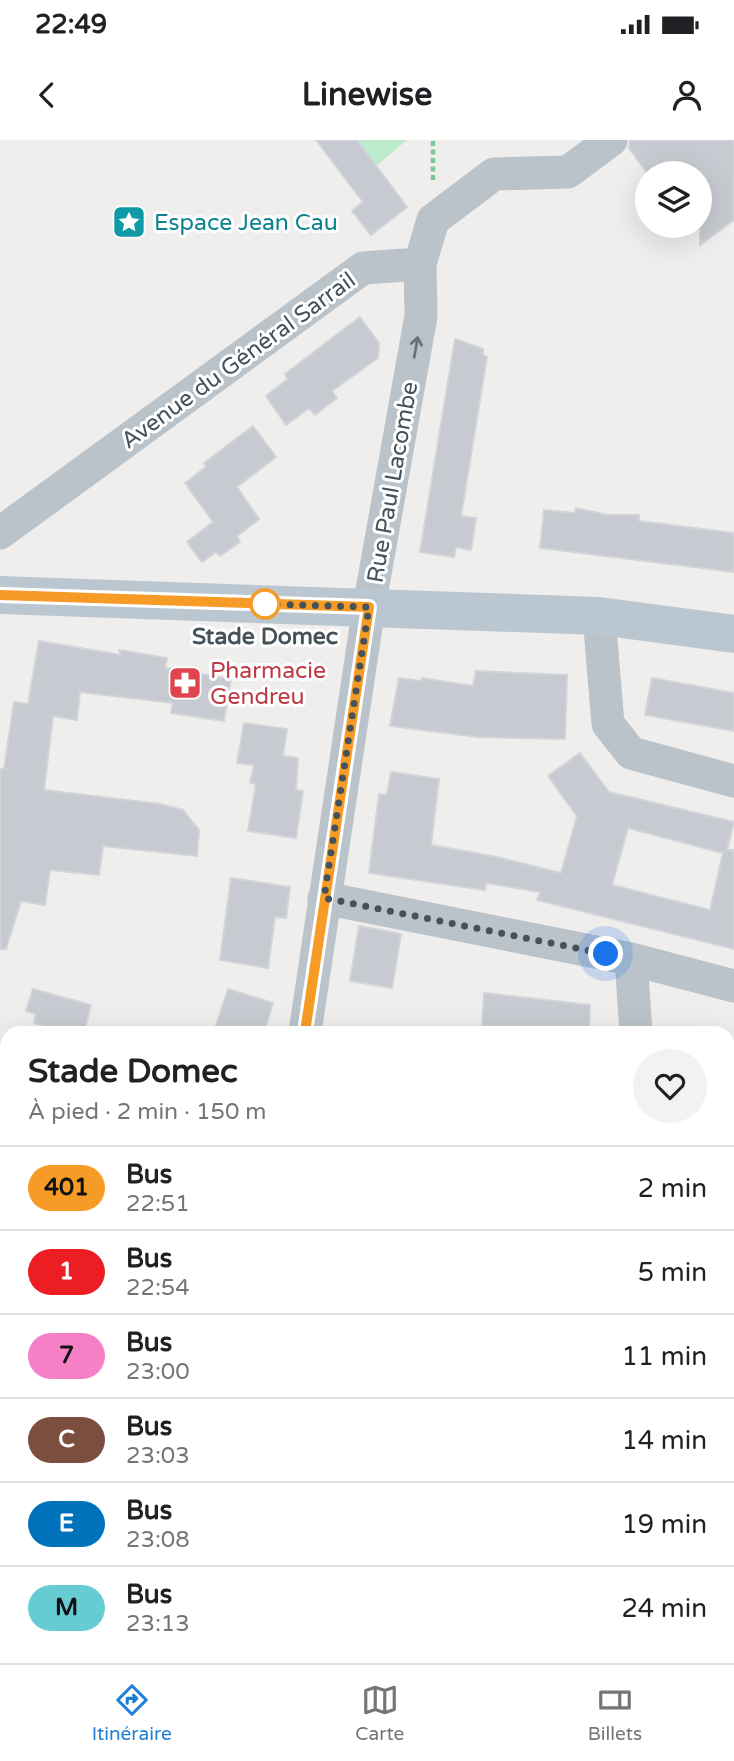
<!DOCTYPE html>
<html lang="fr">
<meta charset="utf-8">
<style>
body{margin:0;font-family:"Varela Round",sans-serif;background:#f2f2f2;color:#202124;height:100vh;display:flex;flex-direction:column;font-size:26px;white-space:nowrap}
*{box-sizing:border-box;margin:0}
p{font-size:23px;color:#757577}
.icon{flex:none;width:38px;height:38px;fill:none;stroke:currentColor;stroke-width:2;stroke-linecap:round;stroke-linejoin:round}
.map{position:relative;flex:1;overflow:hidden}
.side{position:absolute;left:0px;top:886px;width:735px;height:639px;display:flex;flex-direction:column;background:#fff;border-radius:21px 21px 0 0;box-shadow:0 7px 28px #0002}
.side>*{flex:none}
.badge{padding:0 14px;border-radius:23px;font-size:24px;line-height:46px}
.tools{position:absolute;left:635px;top:21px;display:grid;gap:14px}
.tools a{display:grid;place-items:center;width:77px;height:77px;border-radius:50%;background:#fff;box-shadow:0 7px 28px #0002;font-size:35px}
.you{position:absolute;width:35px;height:35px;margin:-18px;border:5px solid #fff;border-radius:50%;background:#1a73e8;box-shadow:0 0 0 10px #1a73e833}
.map>.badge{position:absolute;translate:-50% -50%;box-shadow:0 0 0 4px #fff}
.round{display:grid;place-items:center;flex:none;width:74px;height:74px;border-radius:37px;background:#f2f2f2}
.overview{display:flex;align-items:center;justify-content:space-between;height:119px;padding:0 28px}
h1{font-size:33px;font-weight:800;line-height:52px}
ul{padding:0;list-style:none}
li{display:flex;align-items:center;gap:21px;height:84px;padding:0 28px;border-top:2px solid #e0e0e0}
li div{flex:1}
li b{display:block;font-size:26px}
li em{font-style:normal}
li .badge{min-width:77px;font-weight:700;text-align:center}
.status{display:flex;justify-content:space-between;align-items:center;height:49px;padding:0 35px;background:#fff;direction:ltr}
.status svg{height:19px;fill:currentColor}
header{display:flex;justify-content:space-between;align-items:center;height:91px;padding:0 28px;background:#fff;font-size:32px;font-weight:800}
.menu{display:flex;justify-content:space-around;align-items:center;height:98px;border-top:2px solid #e0e0e0;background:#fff;font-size:19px;color:#757577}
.menu a{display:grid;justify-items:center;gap:4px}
.menu .current{color:#207fd6}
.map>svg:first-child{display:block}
.green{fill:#bceccb}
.building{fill:#c7cad0;stroke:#d1d4d8;stroke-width:2;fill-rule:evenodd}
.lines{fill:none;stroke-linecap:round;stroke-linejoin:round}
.path{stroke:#76c899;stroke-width:4.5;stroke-dasharray:5 3.5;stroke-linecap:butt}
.street{stroke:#b9c3c9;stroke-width:33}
.secondary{stroke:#bbc7d0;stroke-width:38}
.oneway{stroke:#68747b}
.line-casing{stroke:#fff;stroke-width:16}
.line{stroke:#f79b27;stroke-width:10}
.walk{stroke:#465259;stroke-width:7;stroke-dasharray:0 12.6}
.stop-dot{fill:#fff;stroke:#f79b27;stroke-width:3.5}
.labels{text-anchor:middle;stroke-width:6;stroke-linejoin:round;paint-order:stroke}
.culture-label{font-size:23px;fill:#0d838f;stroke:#fff;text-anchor:start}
.street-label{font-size:23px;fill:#465259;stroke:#fff}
.stop-label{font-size:23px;font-weight:bold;fill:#465259;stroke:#fff}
.health-label{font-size:23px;fill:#be3a42;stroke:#fff;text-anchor:start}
</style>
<div class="status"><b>22:49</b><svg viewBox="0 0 49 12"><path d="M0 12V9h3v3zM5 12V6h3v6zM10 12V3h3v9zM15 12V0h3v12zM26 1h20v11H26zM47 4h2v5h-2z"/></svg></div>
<header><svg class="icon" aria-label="back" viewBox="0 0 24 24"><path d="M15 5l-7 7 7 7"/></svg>Linewise<svg class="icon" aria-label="person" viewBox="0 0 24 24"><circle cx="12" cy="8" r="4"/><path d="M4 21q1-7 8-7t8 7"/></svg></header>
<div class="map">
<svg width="734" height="1523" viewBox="0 0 734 1523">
<rect width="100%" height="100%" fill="#f0eded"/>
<path class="green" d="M357 0H407L376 26Z"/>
<path class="building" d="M316 0H357L407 67 371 95 352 71 363 62Z
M630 0H734V80L700 105V33H647L629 8Z
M360 177 379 203 378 218 332 251 337 258 315 275 309 268 286 285 266 256 288 239 285 234Z
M455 199 483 209V215L487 217 461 376 476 378 471 410 456 407 454 417 420 412Z
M253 286 276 317 237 347 259 379 237 396 240 402 220 416 216 412 202 422 187 402 213 382 185 343 206 327 204 323Z
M576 368 608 375H639V381L734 393V432L540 408 544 370 575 373Z
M39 501 121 515 119 510 167 518 165 528 231 539 224 581 171 573 173 563 80 552 77 580 53 576 44 650 160 664 183 670 199 690 197 716 103 706 99 735 50 730 45 765 21 761 6 809H0V629H4L14 562 28 564Z
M476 531 567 535 565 599 478 597 390 586 399 538 421 541 422 538 473 546Z
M652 538 734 553V591L645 575Z
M244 583 287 589 283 616 298 618 296 650 303 651 296 698 248 691 256 644 250 643 254 625 237 623Z
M580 613 609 652 734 682 727 710H734V809L537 760 540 752 486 743 485 750 369 733 379 654 387 655 391 632 439 639 431 705 497 717 561 733 577 676 548 636ZM628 688 723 713 710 770 612 745Z
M231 738 290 747 286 778 275 777 268 828 220 820Z
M359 786 401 794 392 848 350 841Z
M33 849 91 865 84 892H69L34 883 36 874 26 871Z
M228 849 273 863 264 892H214Z
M484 853 590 865 589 892H513V889L482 886Z"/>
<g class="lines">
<path class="path" d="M433 40V0"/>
<path class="street" d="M0 393 363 128 420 124 433 80 494 34 568 32 611 0
M599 476 608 584 631 613 734 641
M324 758 631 819 734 846
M631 819 636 892
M305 892 369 467 421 176 420 124
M0 1238 7 1240
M728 1309 734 1305
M728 1502 734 1519
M58 1523 61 1517
M476 1523 480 1517"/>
<path class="secondary" d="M0 455 599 476 734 494"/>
</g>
<defs><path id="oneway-shaft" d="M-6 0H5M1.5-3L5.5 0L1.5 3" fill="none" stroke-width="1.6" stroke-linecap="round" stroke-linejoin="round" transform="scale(1.75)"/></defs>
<use class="oneway" href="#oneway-shaft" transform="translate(416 207) rotate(-80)"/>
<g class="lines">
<defs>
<path id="line" d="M0 455 369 467 305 892"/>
</defs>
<use href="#line" class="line-casing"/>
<use href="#line" class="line"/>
<path class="walk" d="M265 464 369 467 324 758 606 814"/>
</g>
<defs>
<symbol id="sight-square" viewBox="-11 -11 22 22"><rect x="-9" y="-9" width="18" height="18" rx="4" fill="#0f9aa8" stroke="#fff"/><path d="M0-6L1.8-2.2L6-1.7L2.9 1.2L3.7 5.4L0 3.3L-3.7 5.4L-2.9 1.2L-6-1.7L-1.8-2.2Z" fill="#fff"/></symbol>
<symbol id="pharmacy-square" viewBox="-11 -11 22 22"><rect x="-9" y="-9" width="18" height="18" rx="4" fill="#e0444e" stroke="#fff"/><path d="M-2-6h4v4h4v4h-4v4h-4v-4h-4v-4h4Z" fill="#fff"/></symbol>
</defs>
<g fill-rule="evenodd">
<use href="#sight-square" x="110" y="63" width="38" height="38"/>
<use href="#pharmacy-square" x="166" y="524" width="38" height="38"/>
</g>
<circle class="stop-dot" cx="265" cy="464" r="14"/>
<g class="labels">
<g class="culture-label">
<text x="154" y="90">Espace Jean Cau</text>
</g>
<g class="street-label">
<text transform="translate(238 220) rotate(-36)" y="8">Avenue du Général Sarrail</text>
<text transform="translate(392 342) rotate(-80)" y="8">Rue Paul Lacombe</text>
</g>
<g class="stop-label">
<text x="265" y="504">Stade Domec</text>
</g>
<g class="health-label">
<text x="210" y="538">Pharmacie<tspan x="210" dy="26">Gendreu</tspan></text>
</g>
</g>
</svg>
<div class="tools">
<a><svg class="icon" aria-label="layers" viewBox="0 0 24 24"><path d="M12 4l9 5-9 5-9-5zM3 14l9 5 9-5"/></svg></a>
</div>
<div class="you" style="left:606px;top:814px"></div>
<section class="side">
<div class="overview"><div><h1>Stade Domec</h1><p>À pied · 2 min · 150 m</p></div><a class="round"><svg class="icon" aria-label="heart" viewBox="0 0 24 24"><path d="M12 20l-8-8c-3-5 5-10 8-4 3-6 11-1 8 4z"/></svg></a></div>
<ul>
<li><span class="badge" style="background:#f79b27;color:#111">401</span><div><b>Bus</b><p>22:51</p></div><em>2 min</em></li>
<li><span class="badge" style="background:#ec1e23;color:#fff">1</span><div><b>Bus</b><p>22:54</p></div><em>5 min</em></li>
<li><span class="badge" style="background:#f680c6;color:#111">7</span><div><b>Bus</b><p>23:00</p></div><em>11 min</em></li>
<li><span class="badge" style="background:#7c4e3e;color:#fff">C</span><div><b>Bus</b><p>23:03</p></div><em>14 min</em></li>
<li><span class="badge" style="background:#0072bc;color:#fff">E</span><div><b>Bus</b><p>23:08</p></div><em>19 min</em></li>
<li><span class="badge" style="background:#66ccd3;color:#111">M</span><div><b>Bus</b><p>23:13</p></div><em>24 min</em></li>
</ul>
</section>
</div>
<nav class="menu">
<a class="current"><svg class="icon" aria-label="directions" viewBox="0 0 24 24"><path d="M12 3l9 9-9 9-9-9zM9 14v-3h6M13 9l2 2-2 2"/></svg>Itinéraire</a>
<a><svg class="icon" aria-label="map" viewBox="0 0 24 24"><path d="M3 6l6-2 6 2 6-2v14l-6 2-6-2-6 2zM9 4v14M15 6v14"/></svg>Carte</a>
<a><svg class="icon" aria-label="tickets" viewBox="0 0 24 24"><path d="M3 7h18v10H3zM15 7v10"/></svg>Billets</a>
</nav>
